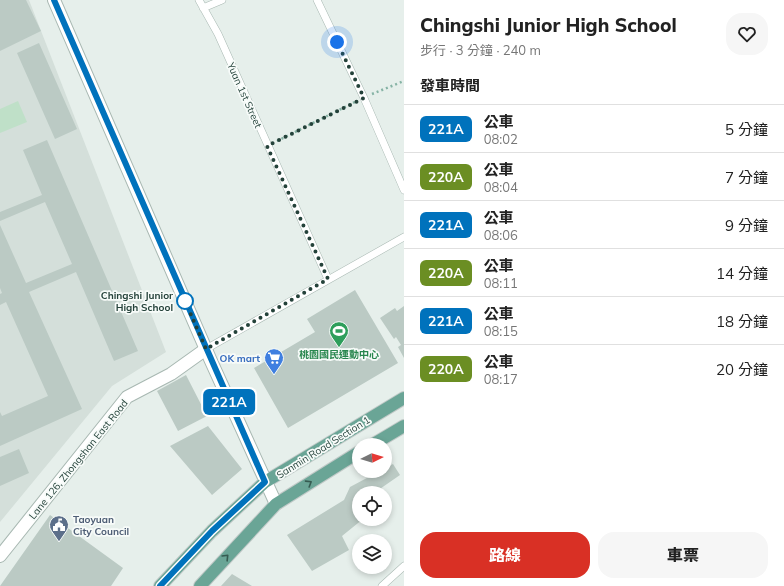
<!DOCTYPE html>
<html lang="zh-TW">
<meta charset="utf-8">
<style>
body{margin:0;font-family:Mulish,"Noto Sans TC",sans-serif;background:#f6f6f6;color:#222;height:100vh;display:flex;flex-direction:column;font-size:15px;white-space:nowrap}
*{box-sizing:border-box;margin:0}
p{font-size:13px;color:#767676}
.icon{flex:none;width:22px;height:22px;fill:none;stroke:currentColor;stroke-width:2;stroke-linecap:round;stroke-linejoin:round}
.map{position:relative;flex:1;overflow:hidden}
.panel{display:flex;flex-direction:column;background:#fff;width:380px}
.panel>*{flex:none}
.badge{padding:0 8px;border-radius:6px;font-size:14px;line-height:26px}
.needle{width:26px;rotate:85deg}
.buttons{position:absolute;left:352px;top:438px;display:grid;gap:8px}
.buttons a{display:grid;place-items:center;width:40px;height:40px;border-radius:50%;background:#fff;box-shadow:0 2px 6px #0003;font-size:20px}
.you{position:absolute;width:20px;height:20px;margin:-10px;border:3px solid #fff;border-radius:50%;background:#1a73e8;box-shadow:0 0 0 6px #1a73e833}
.map>.badge{position:absolute;translate:-50% -50%;box-shadow:0 0 0 2px #fff}
h2{padding:0 16px;font-size:15px;line-height:36px}
.round{display:grid;place-items:center;flex:none;width:42px;height:42px;border-radius:16px;background:#f6f6f6}
.headline{display:flex;align-items:center;justify-content:space-between;height:68px;padding:0 16px}
h1{font-size:19px;font-weight:800;line-height:30px}
.button{display:flex;gap:8px;margin-top:auto;padding:8px 16px}
.button a{flex:1;height:46px;border-radius:16px;background:#d93025;color:#fff;font-size:16px;font-weight:800;line-height:46px;text-align:center}
.button a+a{background:#f6f6f6;color:#222}
ul{padding:0;list-style:none}
li{display:flex;align-items:center;gap:12px;height:48px;padding:0 16px;border-top:1px solid #e0e0e0}
li div{flex:1}
li b{display:block;font-size:15px}
li em{font-style:normal}
li .badge{min-width:44px;font-weight:700;text-align:center}
main{display:flex;flex:1;min-height:0}
.map>svg:first-child{display:block}
.built{fill:#d4dfda}
.green{fill:#bfe0c8}
.building{fill:#bbcac4}
.lines{fill:none;stroke-linecap:round;stroke-linejoin:round}
.service-casing{stroke:#a8b8b2;stroke-width:8}
.minor-casing{stroke:#a8b8b2;stroke-width:14}
.tertiary-casing{stroke:#a8b8b2;stroke-width:14}
.primary-casing{stroke:#c2cac8;stroke-width:14}
.path{stroke:#86b3a5;stroke-width:2.5;stroke-dasharray:2 3;stroke-linecap:butt}
.service{stroke:#fff;stroke-width:7}
.minor{stroke:#fff;stroke-width:12}
.tertiary{stroke:#fff;stroke-width:12}
.primary{stroke:#6aa596;stroke-width:12}
.oneway{stroke:#365b51}
.line-casing{stroke:#fff;stroke-width:9}
.line{stroke:#0072bc;stroke-width:6}
.walk{stroke:#24423a;stroke-width:4;stroke-dasharray:0 7.2}
.stop-dot{fill:#fff;stroke:#0072bc;stroke-width:2}
.labels{text-anchor:middle;stroke-width:3.5;stroke-linejoin:round;paint-order:stroke}
.street-label{font-size:10px;fill:#24423a;stroke:#f7fbf9}
.stop-label{font-size:10px;font-weight:bold;fill:#24423a;stroke:#f7fbf9;text-anchor:end}
.leisure-label{font-size:10px;font-weight:bold;fill:#27864d;stroke:#f7fbf9}
.shop-label{font-size:10px;font-weight:bold;fill:#366cbe;stroke:#f7fbf9;text-anchor:end}
.service-label{font-size:10px;font-weight:bold;fill:#4e5e75;stroke:#f7fbf9;text-anchor:start}
</style>
<main>
<div class="map">
<svg width="404" height="586" viewBox="0 0 404 586">
<rect width="100%" height="100%" fill="#e6efeb"/>
<path class="built" d="M0 0H29L166 352 112 386 0 522Z"/>
<path class="green" d="M18 101 27 122 0 133V109Z"/>
<path class="building" d="M0 0H26L41 31 0 51Z
M39 43 77 129 55 139 17 53Z
M47 140 138 351 114 361 76 272 29 292 82 409 0 446V412L2 416 48 396 6 302 0 305V294L2 293 0 288V225L26 283 72 264 45 202 0 221V212L42 195 23 150Z
M355 290 398 363 288 428 254 368 315 332 307 319Z
M404 306V358L398 347 401 345 396 337 394 339 380 318 395 308 397 311Z
M186 375 207 416 178 431 157 391Z
M208 426 242 469 212 495 170 446Z
M19 449 29 473 0 486V457Z
M393 464 400 475 374 493H359V519H363L342 536 349 550 312 571 287 535 344 500 350 487 380 471H385V468Z
M50 515 123 568 111 586H0Z
M232 574 252 586H221Z"/>
<g class="lines">
<defs>
<path id="service" d="M199 0 218 34 328 279
M317 0 364 98 404 190
M203 8 222 0
M206 349 404 237
M382 586 404 566"/>
<path id="minor" d="M0 556 127 397 171 374 206 349"/>
<path id="tertiary" d="M54 0 211 361 276 504"/>
<path id="primary" d="M372 445 404 426
M160 586 212 531 265 482 404 398
M200 586 276 504 359 452"/>
</defs>
<use href="#service" class="service-casing"/>
<use href="#minor" class="minor-casing"/>
<use href="#tertiary" class="tertiary-casing"/>
<use href="#primary" class="primary-casing"/>
<path class="path" d="M372 94 404 81
M277 141 355 102"/>
<use href="#service" class="service"/>
<use href="#minor" class="minor"/>
<use href="#tertiary" class="tertiary"/>
<use href="#primary" class="primary"/>
</g>
<defs><path id="oneway-chevron" d="M-2-3.5L2.5 0L-2 3.5" fill="none" stroke-width="1.6" stroke-linecap="round" stroke-linejoin="round"/></defs>
<g class="oneway">
<use href="#oneway-chevron" transform="translate(309 483) rotate(-32)"/>
<use href="#oneway-chevron" transform="translate(226 557) rotate(-46)"/>
</g>
<g class="lines">
<defs>
<path id="line" d="M54 0 265 482 212 531 160 586"/>
</defs>
<use href="#line" class="line-casing"/>
<use href="#line" class="line"/>
<path class="walk" d="M185 301 206 349 328 279 267 146 364 98 337 42"/>
</g>
<defs>
<symbol id="stadium-pin" viewBox="-11 -11 22 30"><path d="M0 17L-7.5 6A9.5 9.5 0 1 1 7.5 6Z" fill="#2e9e5b" stroke="#f7fbf9"/><path d="M0-5a6.5 5 0 1 0 0 10a6.5 5 0 1 0 0-10ZM-3.5-1.8h7v3.6h-7Z" fill="#fff"/></symbol>
<symbol id="supermarket-pin" viewBox="-11 -11 22 30"><path d="M0 17L-7.5 6A9.5 9.5 0 1 1 7.5 6Z" fill="#3f7fe0" stroke="#f7fbf9"/><path d="M-6-5.5h2.5l.6 2H6L4.5 2H-2.5L-4.4-4H-6ZM-1.5 3.2a1.3 1.3 0 1 0 .1 0ZM3 3.2a1.3 1.3 0 1 0 .1 0Z" fill="#fff"/></symbol>
<symbol id="civic-pin" viewBox="-11 -11 22 30"><path d="M0 17L-7.5 6A9.5 9.5 0 1 1 7.5 6Z" fill="#5c6f8a" stroke="#f7fbf9"/><path d="M-.6-6.5H3V-4.5H.6V-3L4-1V1h2V6H-6V1h2V-1L-.6-3ZM-1.2 2.5V6h2.4V2.5Z" fill="#fff"/></symbol>
</defs>
<g fill-rule="evenodd">
<use href="#stadium-pin" x="328" y="320" width="22" height="30"/>
<use href="#supermarket-pin" x="263" y="347" width="22" height="30"/>
<use href="#civic-pin" x="48" y="514" width="22" height="30"/>
</g>
<circle class="stop-dot" cx="185" cy="301" r="8"/>
<g class="labels">
<g class="street-label">
<text transform="translate(245 95) rotate(66)" y="4">Yuan 1st Street</text>
<text transform="translate(323 447) rotate(-32)" y="4">Sanmin Road Section 1</text>
<text transform="translate(78 459) rotate(-51)" y="4">Lane 126, Zhongshan East Road</text>
</g>
<g class="stop-label">
<text x="173" y="299">Chingshi Junior<tspan x="173" dy="12">High School</tspan></text>
</g>
<g class="leisure-label">
<text x="339" y="358">桃園國民運動中心</text>
</g>
<g class="shop-label">
<text x="260" y="362">OK mart</text>
</g>
<g class="service-label">
<text x="73" y="523">Taoyuan<tspan x="73" dy="12">City Council</tspan></text>
</g>
</g>
</svg>
<div class="buttons">
<a><svg class="needle" viewBox="-14 -14 28 28"><path d="M0-13l5 13h-10z" fill="#e53935"/><path d="M0 13l5-13h-10z" fill="#767676"/></svg></a>
<a><svg class="icon" aria-label="locate" viewBox="0 0 24 24"><circle cx="12" cy="12" r="6"/><path d="M12 2v4M12 18v4M2 12h4M18 12h4"/></svg></a>
<a><svg class="icon" aria-label="layers" viewBox="0 0 24 24"><path d="M12 4l9 5-9 5-9-5zM3 14l9 5 9-5"/></svg></a>
</div>
<div class="you" style="left:337px;top:42px"></div>
<b class="badge" style="left:229px;top:402px;background:#0072bc;color:#fff">221A</b>
</div>
<section class="panel">
<div class="headline"><div><h1>Chingshi Junior High School</h1><p>步行 · 3 分鐘 · 240 m</p></div><a class="round"><svg class="icon" aria-label="heart" viewBox="0 0 24 24"><path d="M12 20l-8-8c-3-5 5-10 8-4 3-6 11-1 8 4z"/></svg></a></div>
<h2>發車時間</h2>
<ul>
<li><span class="badge" style="background:#0072bc;color:#fff">221A</span><div><b>公車</b><p>08:02</p></div><em>5 分鐘</em></li>
<li><span class="badge" style="background:#6b8e23;color:#fff">220A</span><div><b>公車</b><p>08:04</p></div><em>7 分鐘</em></li>
<li><span class="badge" style="background:#0072bc;color:#fff">221A</span><div><b>公車</b><p>08:06</p></div><em>9 分鐘</em></li>
<li><span class="badge" style="background:#6b8e23;color:#fff">220A</span><div><b>公車</b><p>08:11</p></div><em>14 分鐘</em></li>
<li><span class="badge" style="background:#0072bc;color:#fff">221A</span><div><b>公車</b><p>08:15</p></div><em>18 分鐘</em></li>
<li><span class="badge" style="background:#6b8e23;color:#fff">220A</span><div><b>公車</b><p>08:17</p></div><em>20 分鐘</em></li>
</ul>
<div class="button"><a>路線</a><a>車票</a></div>
</section>
</main>
